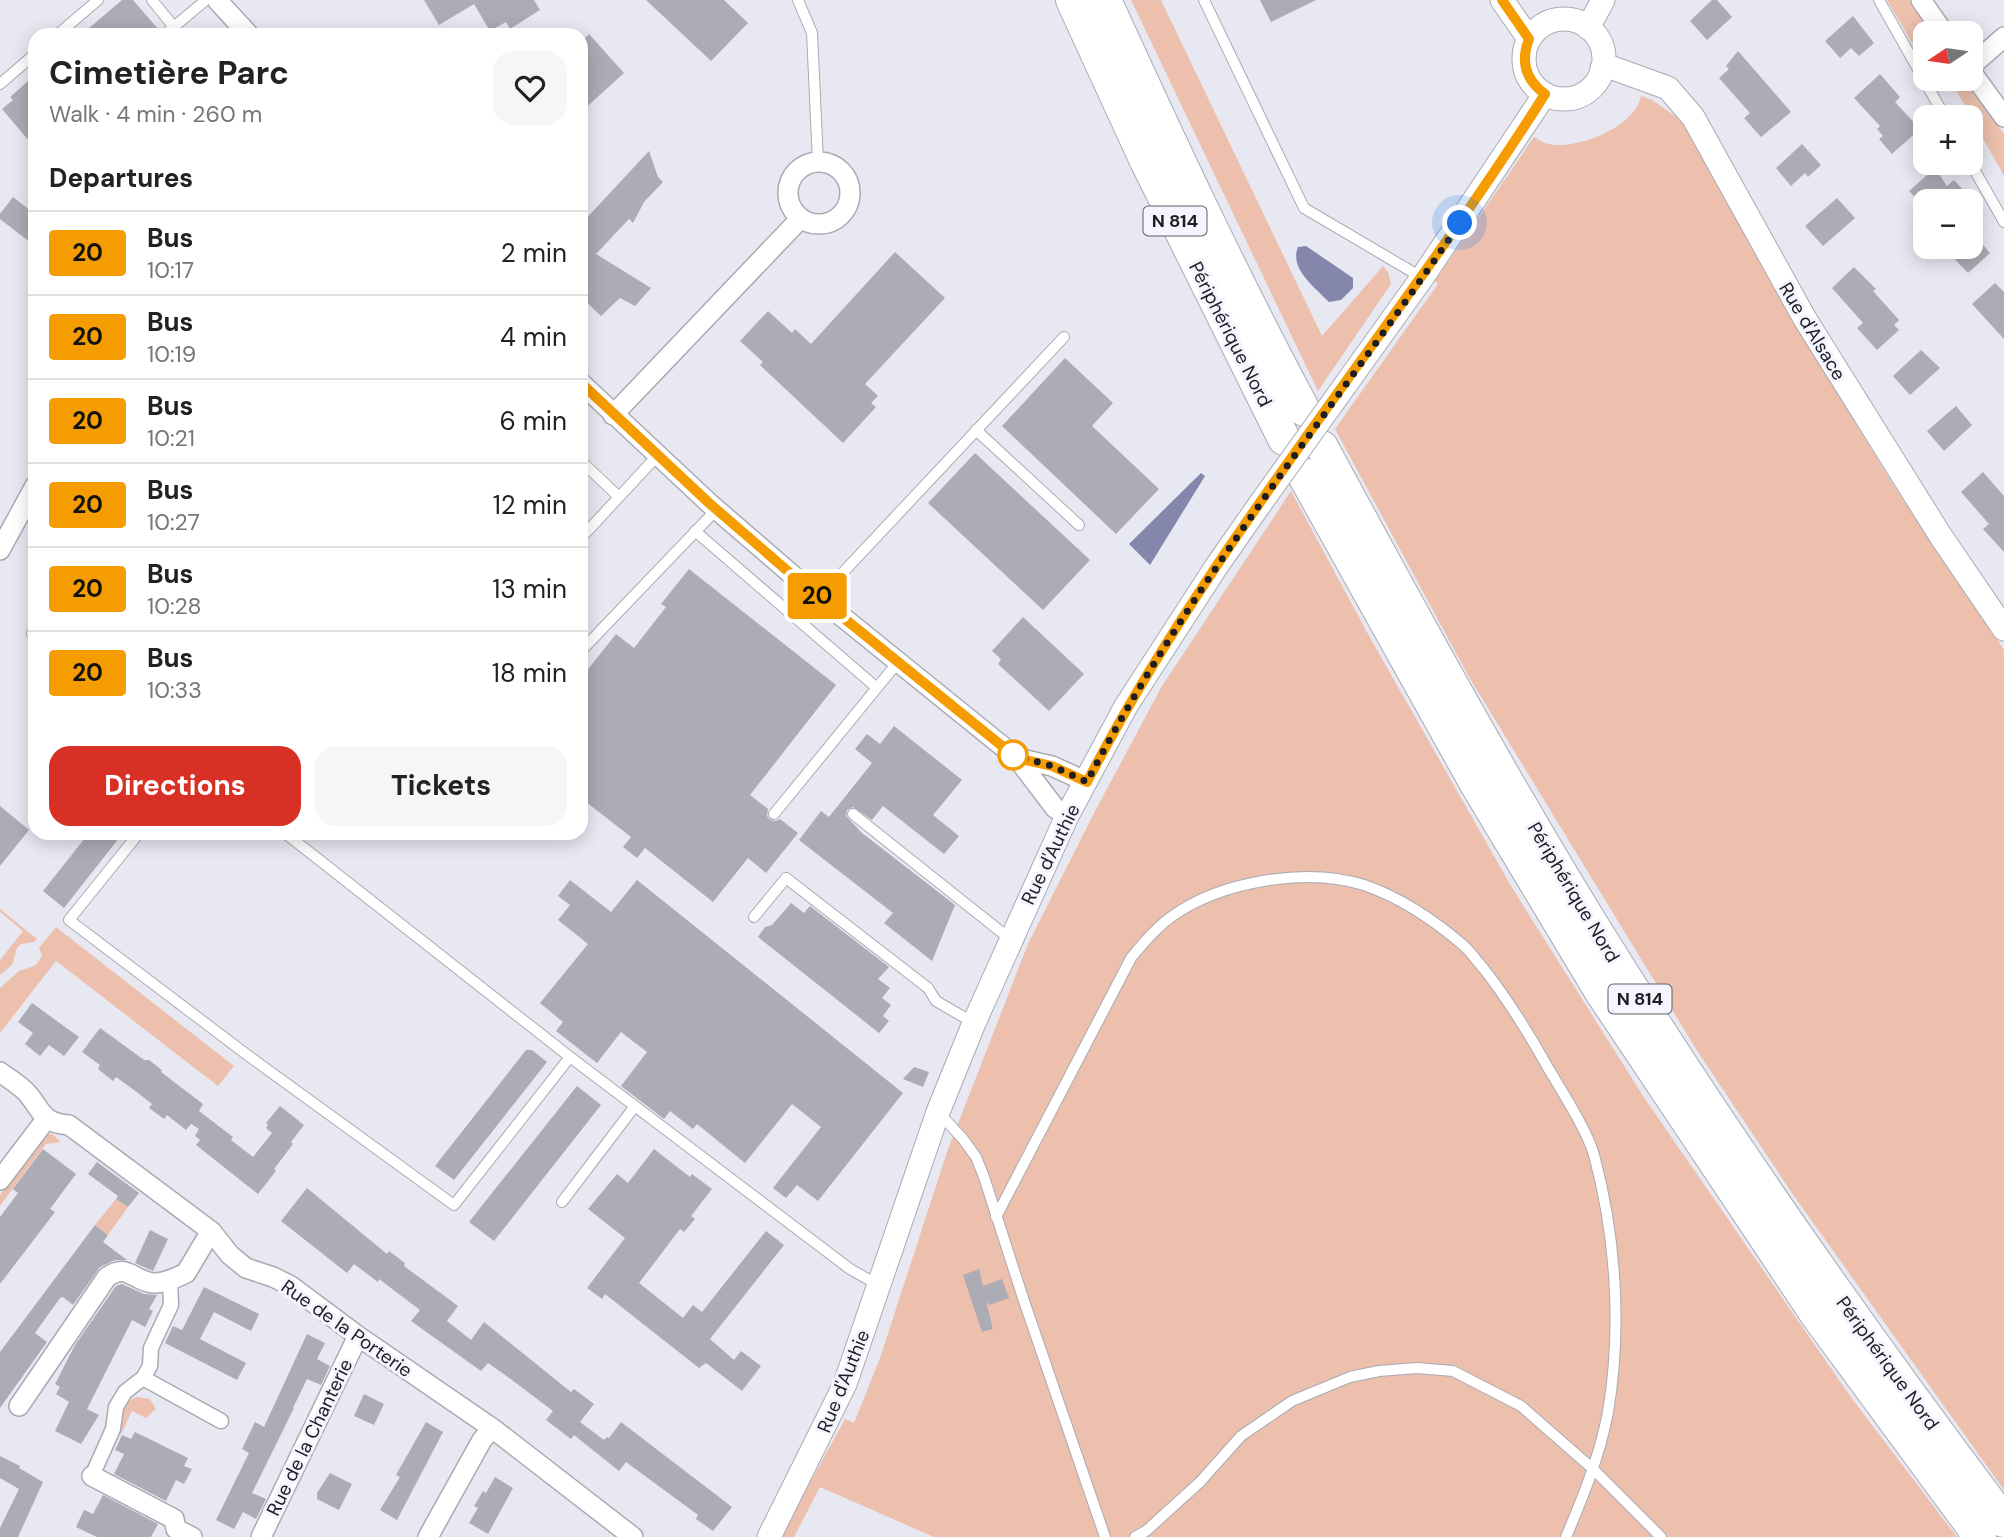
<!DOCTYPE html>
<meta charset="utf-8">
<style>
body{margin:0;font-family:"DM Sans",sans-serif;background:#f6f6f6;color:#222;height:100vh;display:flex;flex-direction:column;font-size:26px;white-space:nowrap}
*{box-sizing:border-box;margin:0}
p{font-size:23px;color:#767676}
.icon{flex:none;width:38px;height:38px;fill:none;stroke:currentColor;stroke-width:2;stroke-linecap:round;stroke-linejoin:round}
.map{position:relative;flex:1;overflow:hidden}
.panel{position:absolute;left:28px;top:28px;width:560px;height:812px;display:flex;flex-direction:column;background:#fff;border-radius:21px;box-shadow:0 4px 18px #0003}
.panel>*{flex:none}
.badge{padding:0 14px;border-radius:5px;font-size:24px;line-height:46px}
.needle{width:46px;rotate:257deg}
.tools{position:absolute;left:1913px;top:21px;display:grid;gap:14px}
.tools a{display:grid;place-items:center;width:70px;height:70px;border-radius:14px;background:#fff;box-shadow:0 4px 18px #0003;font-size:35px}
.you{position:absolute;width:35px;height:35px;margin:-18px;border:5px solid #fff;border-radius:50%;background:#1a73e8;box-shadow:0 0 0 10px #1a73e833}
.map>.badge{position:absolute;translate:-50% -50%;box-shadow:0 0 0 4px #fff}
h2{padding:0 21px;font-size:26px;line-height:63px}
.round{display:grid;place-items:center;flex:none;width:74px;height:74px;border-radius:21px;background:#f6f6f6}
.summary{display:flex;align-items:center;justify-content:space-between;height:119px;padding:0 21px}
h1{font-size:33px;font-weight:700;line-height:52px}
.cta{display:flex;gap:14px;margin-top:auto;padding:14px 21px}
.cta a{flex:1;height:80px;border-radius:21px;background:#d93025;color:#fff;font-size:28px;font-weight:700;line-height:80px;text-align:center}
.cta a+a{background:#f6f6f6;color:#222}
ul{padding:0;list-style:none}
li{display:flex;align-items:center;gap:21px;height:84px;padding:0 21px;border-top:2px solid #e0e0e0}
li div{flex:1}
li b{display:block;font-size:26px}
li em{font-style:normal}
li .badge{min-width:77px;font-weight:700;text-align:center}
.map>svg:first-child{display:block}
.green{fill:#ecc0ad}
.water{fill:#8486ac}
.building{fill:#abacb5}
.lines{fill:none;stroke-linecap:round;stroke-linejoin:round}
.service-casing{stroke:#a9aab3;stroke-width:12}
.pedestrian-casing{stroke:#a9aab3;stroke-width:17}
.minor-casing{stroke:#a9aab3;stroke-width:22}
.tertiary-casing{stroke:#a9aab3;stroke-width:25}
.trunk-casing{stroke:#a9aab3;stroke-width:34}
.service{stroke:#fff;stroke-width:10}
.pedestrian{stroke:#fff;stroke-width:14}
.minor{stroke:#fff;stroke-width:19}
.tertiary{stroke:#fff;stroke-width:23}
.trunk{stroke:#fff;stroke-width:32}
.tertiary-bridge-casing{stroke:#a9aab3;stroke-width:25;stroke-linecap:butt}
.tertiary-bridge{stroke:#fff;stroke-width:23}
.line-casing{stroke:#fff;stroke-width:16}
.line{stroke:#f59c00;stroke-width:10}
.walk{stroke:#1e1e22;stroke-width:7;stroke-dasharray:0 12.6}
.stop-dot{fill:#fff;stroke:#f59c00;stroke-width:3.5}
.labels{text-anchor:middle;stroke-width:6;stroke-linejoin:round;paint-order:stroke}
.shield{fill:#f4f5ff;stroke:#5e5e64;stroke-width:2}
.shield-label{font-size:18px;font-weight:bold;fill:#1e1e22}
.street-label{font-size:19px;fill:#1e1e22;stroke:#f4f5ff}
</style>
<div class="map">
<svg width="2004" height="1537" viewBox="0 0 2004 1537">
<rect width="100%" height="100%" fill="#e7e8f2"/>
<path class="green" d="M1131 0H1161L1322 336 1383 266 1388 272 1391 284 1318 391Z
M1887 0H1909L1933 33H1925V38L1912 43Z
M1950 79H1965L2004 134V176Z
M1641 96 1652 100 1681 120 1819 363 1892 483 2004 650V1490L1794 1196 1696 1049 1469 677 1335 429 1438 284 1435 281 1534 137C1540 141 1547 144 1554 145 1583 147 1635 126 1641 96Z
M1291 491 1368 634 1511 886 1643 1096 1850 1396 1957 1537H934L820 1487 794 1537H780L845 1419 854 1423 880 1358 947 1152 1028 944 1094 813 1162 686Z
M0 909 37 939 34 942 21 944 17 948 12 965 0 975V960L23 931 0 912Z
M56 927 234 1066 218 1086 56 961 0 1033V988L19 971 36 965 42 956 39 948Z
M48 1134H52L61 1142 46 1144 0 1206V1195L42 1138Z
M116 1199 128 1207 108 1235 95 1225Z
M136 1397 150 1399 156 1409 146 1418 132 1411 121 1434H118C120 1416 119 1405 136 1397Z"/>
<path class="water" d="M1306 246 1353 278V288L1341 300 1329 302C1315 287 1289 269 1298 247Z
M1201 473 1205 476 1150 565 1129 544Z"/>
<path class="building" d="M122 0H133L159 30 157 35H81Z
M424 0H534L540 10 510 29 506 22 490 31 474 4 439 25Z
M646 0H724L748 23 711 61Z
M1260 0H1316L1271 22Z
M1712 0H1717L1732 17 1707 40 1690 21Z
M1853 16 1874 43 1859 56 1851 48 1840 58 1825 41Z
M589 34 624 73 581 112V42Z
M1738 51 1791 112 1761 137 1744 118 1750 113 1719 78 1729 69 1726 66Z
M1880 74 1900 97 1895 102 1920 129 1892 154 1879 139 1883 136 1877 129 1880 126 1854 98Z
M35 75V148L2 109 13 100 10 97Z
M1802 144 1821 165 1808 177 1805 173 1791 186 1776 168Z
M649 151 658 177 663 182 644 202 633 223 629 219 596 254 651 288 635 306 620 298 601 316 581 297V224Z
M1935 168 1947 186 1954 180 1964 191 1956 198 1959 201H1919L1909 191Z
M13 197 35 214V246L0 219V214Z
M1837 198 1855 218 1823 246 1805 226Z
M1970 230 1990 253 1968 273 1943 247H1970Z
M895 252 945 298 865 384 878 396 871 403 876 407 843 443 760 365 763 362 740 341 768 311 792 333 795 329 811 344Z
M1854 267 1876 289 1873 291 1899 320 1894 325 1899 330 1877 350 1857 328 1863 323 1832 288Z
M1995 283 2004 292V339L1972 304Z
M1921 350 1940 368 1910 395 1893 376Z
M1065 358 1113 403 1092 426 1159 489 1116 534 1002 426Z
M1956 406 1972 425 1944 451 1927 431Z
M975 453 1090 560 1043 610 928 503Z
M1983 472 2004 496V552L1983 529 1989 524 1961 492Z
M689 569 836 685 750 795 768 809 767 816 770 820 776 821 780 819 798 833 766 873 748 858 713 902 645 848 637 858 623 847 631 837 581 798V678L616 634 634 648 666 607 661 604Z
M1023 617 1084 674 1049 711 998 664 1001 659 992 651Z
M894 726 962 780 933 815 959 836 944 854 883 806 872 820 853 807 847 810 846 816 862 833 955 905 932 961 884 923 893 913 799 840 821 811 829 817 872 763 855 749 867 734 880 744Z
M0 806 29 830 0 866Z
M89 833H123L64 908 43 891Z
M570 880 611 912 637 880 903 1093 818 1201 797 1185 786 1198 773 1188 821 1127 792 1104 745 1163 697 1124 693 1129 670 1111 664 1119 621 1086 647 1052 621 1032 597 1063 556 1031 563 1022 540 1003 588 944 558 920 570 905 558 896Z
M791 903 804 913 810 906 889 967 878 979 890 988 882 998 891 1005 883 1016 889 1021 879 1033 758 937 765 927 772 925Z
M32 1003 79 1037 64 1056 49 1045 40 1056 25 1044 33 1033 18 1022Z
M100 1028 144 1060H149L162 1070 161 1072 203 1104 199 1111 233 1137 231 1140 253 1157 272 1133 266 1128 268 1125 266 1123 280 1106 304 1125 291 1142 293 1144 274 1169 276 1171 258 1194 196 1145 200 1140 195 1136 199 1129 191 1124 186 1130 167 1115 164 1119 149 1108 152 1104 134 1090 116 1077 113 1081 98 1069 100 1065 82 1052Z
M526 1050H532L547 1062 454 1180 435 1166Z
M914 1067 929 1072 923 1087 903 1079Z
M577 1086 601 1105 494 1241 469 1222Z
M43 1149 76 1174 50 1209 55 1212 0 1284V1217L18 1193 13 1189Z
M654 1149 690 1177 692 1174 712 1189 691 1216 695 1219 684 1232 680 1229 639 1283 683 1318 693 1305 702 1312 766 1231 784 1245 710 1339 734 1360 741 1351 761 1366 742 1391 706 1363 699 1368 605 1294 602 1299 587 1288 625 1238 588 1209 617 1174 628 1183Z
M97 1162 139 1193 128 1207 116 1199 118 1196 88 1174Z
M307 1188 387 1254 389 1251 405 1263 404 1266 458 1306 447 1321 471 1340 484 1322 571 1392 574 1389 594 1404 580 1422 604 1440 607 1437 609 1438 621 1422 732 1507 713 1531 696 1519 698 1515 626 1462 619 1471 574 1435 571 1439 546 1420 553 1411 512 1380 488 1363 481 1371 411 1321 420 1310 379 1279 378 1282 354 1264 347 1273 281 1221Z
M95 1225 108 1235 103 1242 127 1260H115L100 1267 73 1305 63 1297 60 1298 35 1333 47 1342 0 1408V1352Z
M150 1230 168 1239 153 1271 135 1263Z
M979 1269 983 1286 1002 1279 1009 1298 989 1305 986 1301 993 1329 982 1332 963 1275Z
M122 1284 144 1294 157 1295 149 1309 153 1311 145 1327 132 1320 87 1409 99 1415 81 1444 55 1431 69 1402 56 1394 60 1387 55 1384 75 1345 116 1286Z
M204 1287 259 1314 251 1331 214 1312 200 1339 246 1363 237 1380 165 1343 173 1326 182 1330Z
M307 1334 325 1343 317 1359 330 1366 321 1385 307 1379 293 1408H294L252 1493 266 1499 256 1519 243 1512 234 1529 216 1520 249 1453 242 1449 255 1422 264 1427Z
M364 1394 384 1404 374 1425 354 1416Z
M426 1422 443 1432 397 1520 380 1510 400 1477 396 1475Z
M135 1432 188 1458 184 1466 192 1469 184 1484 176 1480 166 1501 114 1474 124 1454 115 1450 122 1435 131 1439Z
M0 1456 20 1466 19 1468 43 1482 18 1537H0V1528L19 1489 0 1478Z
M330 1473 352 1484 339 1510 317 1499V1493Z
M495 1477 513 1488 488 1534 469 1523 478 1508 474 1506 483 1491 486 1493Z
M103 1495 158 1524 151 1537H97L76 1527 84 1510 93 1514Z"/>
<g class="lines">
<defs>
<path id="service" d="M152 0 174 27
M798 0 812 33 818 162
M1204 0 1304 208 1421 277
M1879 0 1945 117
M57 35 98 0
M164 35 206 0
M0 84 35 54
M1970 162 2004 222
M976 430 1079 525
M581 461 619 497
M695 531 877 688
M581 538 658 455
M819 598 1064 337
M32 633 35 635
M581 651 717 509
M774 814 898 662
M853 814 1010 939
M139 833 69 920 246 1054 454 1205 570 1057
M285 833 570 1057 850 1269 880 1286
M754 917 786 878 928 988 936 1001 974 1023
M940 1114 963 1139 976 1157 984 1177 1023 1298 1105 1537
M562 1202 635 1106
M996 1217 1131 958C1143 943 1156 928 1171 917 1221 881 1306 867 1364 885 1399 897 1435 921 1463 945 1471 952 1477 961 1484 969 1508 1000 1528 1032 1547 1066 1561 1090 1587 1130 1594 1155 1616 1236 1622 1329 1608 1412 1600 1455 1583 1497 1566 1537
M1135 1537 1146 1531 1200 1482 1241 1436 1292 1401 1350 1377 1379 1371 1417 1368 1453 1371 1521 1406 1593 1469 1661 1537"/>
<path id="pedestrian" d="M143 1378 221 1421
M92 1476 113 1429 116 1407 125 1392 143 1378 150 1366 151 1348 171 1305 170 1280"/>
<path id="minor" d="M217 0 249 35
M1921 0 1944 33
M1970 67 2004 37
M1970 70 2004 117
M788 193a31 31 0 1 1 62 0a31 31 0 1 1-62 0Z
M581 383 709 503 819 598 1017 758 1055 808 1067 816
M613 415 801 218
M0 550 35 486
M1017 758 1052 766 1087 782
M0 1072C8 1078 20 1085 27 1093 42 1110 41 1123 69 1125L211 1231 230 1255 246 1268 273 1277 291 1286 358 1336 492 1428 633 1537
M0 1180 47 1118
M19 1406 107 1277C126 1264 130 1277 148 1282 160 1286 175 1278 186 1273L211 1231
M92 1476 174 1519 176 1529 192 1537
M261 1537 358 1336
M428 1537 482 1440 492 1428"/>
<path id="tertiary" d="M1502 0 1529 39
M1524 59a40 40 0 1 1 80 0a40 40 0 1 1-80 0Z
M1588 28 1603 0
M1602 68 1610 67 1668 88 1693 117 1805 319 1940 535 2004 629
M1346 384 1424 275 1545 94
M769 1537 845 1384 938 1112 974 1023 1067 816 1126 706 1216 567 1260 504"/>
<path id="trunk" d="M1072 0 1146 161 1284 439
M1105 0C1168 138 1232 276 1304 410
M1322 447C1409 608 1497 770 1593 926 1720 1131 1859 1329 2004 1521
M1303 474 1476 784 1601 992 1818 1317 1980 1537"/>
</defs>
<use href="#service" class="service-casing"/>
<use href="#pedestrian" class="pedestrian-casing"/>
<use href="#minor" class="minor-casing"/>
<use href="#tertiary" class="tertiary-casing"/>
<use href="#trunk" class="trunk-casing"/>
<use href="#service" class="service"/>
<use href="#pedestrian" class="pedestrian"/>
<use href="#minor" class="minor"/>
<use href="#tertiary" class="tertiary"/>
<use href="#trunk" class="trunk"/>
<defs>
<path id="tertiary-bridge" d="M1260 504 1346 384"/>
</defs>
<use href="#tertiary-bridge" class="tertiary-bridge-casing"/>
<use href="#tertiary-bridge" class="tertiary-bridge"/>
</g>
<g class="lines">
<defs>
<path id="line" d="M581 383 709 503 819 598 1017 758 1052 766 1087 782C1214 537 1398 327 1545 94 1526 80 1520 62 1529 39L1502 0"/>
</defs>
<use href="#line" class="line-casing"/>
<use href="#line" class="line"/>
<path class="walk" d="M1013 755 1052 766 1087 782C1190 582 1334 409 1460 223"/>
</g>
<circle class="stop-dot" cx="1013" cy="755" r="14"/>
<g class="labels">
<g class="shield">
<rect x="1143.5" y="206.5" width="63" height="29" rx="5"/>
<rect x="1608.5" y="984.5" width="63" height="29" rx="5"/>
</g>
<g class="shield-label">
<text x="1175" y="227">N 814</text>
<text x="1640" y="1005">N 814</text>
</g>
<g class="street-label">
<text transform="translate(1813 331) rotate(59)" y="7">Rue d'Alsace</text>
<text transform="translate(1231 334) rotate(63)" y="7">Périphérique Nord</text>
<text transform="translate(1050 854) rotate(-64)" y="7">Rue d'Authie</text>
<text transform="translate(1574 892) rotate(59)" y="7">Périphérique Nord</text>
<text transform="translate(347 1328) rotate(35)" y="7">Rue de la Porterie</text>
<text transform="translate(1888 1363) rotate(54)" y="7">Périphérique Nord</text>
<text transform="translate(843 1381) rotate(-68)" y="7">Rue d'Authie</text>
<text transform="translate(309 1437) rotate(-64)" y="7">Rue de la Chanterie</text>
</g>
</g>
</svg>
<div class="tools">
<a><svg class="needle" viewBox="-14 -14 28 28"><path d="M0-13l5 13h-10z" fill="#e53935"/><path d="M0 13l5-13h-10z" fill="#767676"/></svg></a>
<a>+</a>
<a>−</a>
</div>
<div class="you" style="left:1460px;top:223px"></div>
<b class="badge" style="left:817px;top:596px;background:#f59c00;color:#111">20</b>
<section class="panel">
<div class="summary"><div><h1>Cimetière Parc</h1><p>Walk · 4 min · 260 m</p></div><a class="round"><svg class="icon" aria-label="heart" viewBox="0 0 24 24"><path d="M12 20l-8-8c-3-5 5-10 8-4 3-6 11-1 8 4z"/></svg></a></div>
<h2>Departures</h2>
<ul>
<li><span class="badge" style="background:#f59c00;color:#111">20</span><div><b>Bus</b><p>10:17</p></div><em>2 min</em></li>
<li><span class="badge" style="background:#f59c00;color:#111">20</span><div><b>Bus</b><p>10:19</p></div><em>4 min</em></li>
<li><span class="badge" style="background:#f59c00;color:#111">20</span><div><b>Bus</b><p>10:21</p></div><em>6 min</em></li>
<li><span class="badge" style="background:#f59c00;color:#111">20</span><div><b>Bus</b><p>10:27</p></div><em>12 min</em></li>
<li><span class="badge" style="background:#f59c00;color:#111">20</span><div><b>Bus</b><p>10:28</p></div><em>13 min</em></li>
<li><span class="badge" style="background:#f59c00;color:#111">20</span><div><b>Bus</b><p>10:33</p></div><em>18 min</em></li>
</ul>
<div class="cta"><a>Directions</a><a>Tickets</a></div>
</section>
</div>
